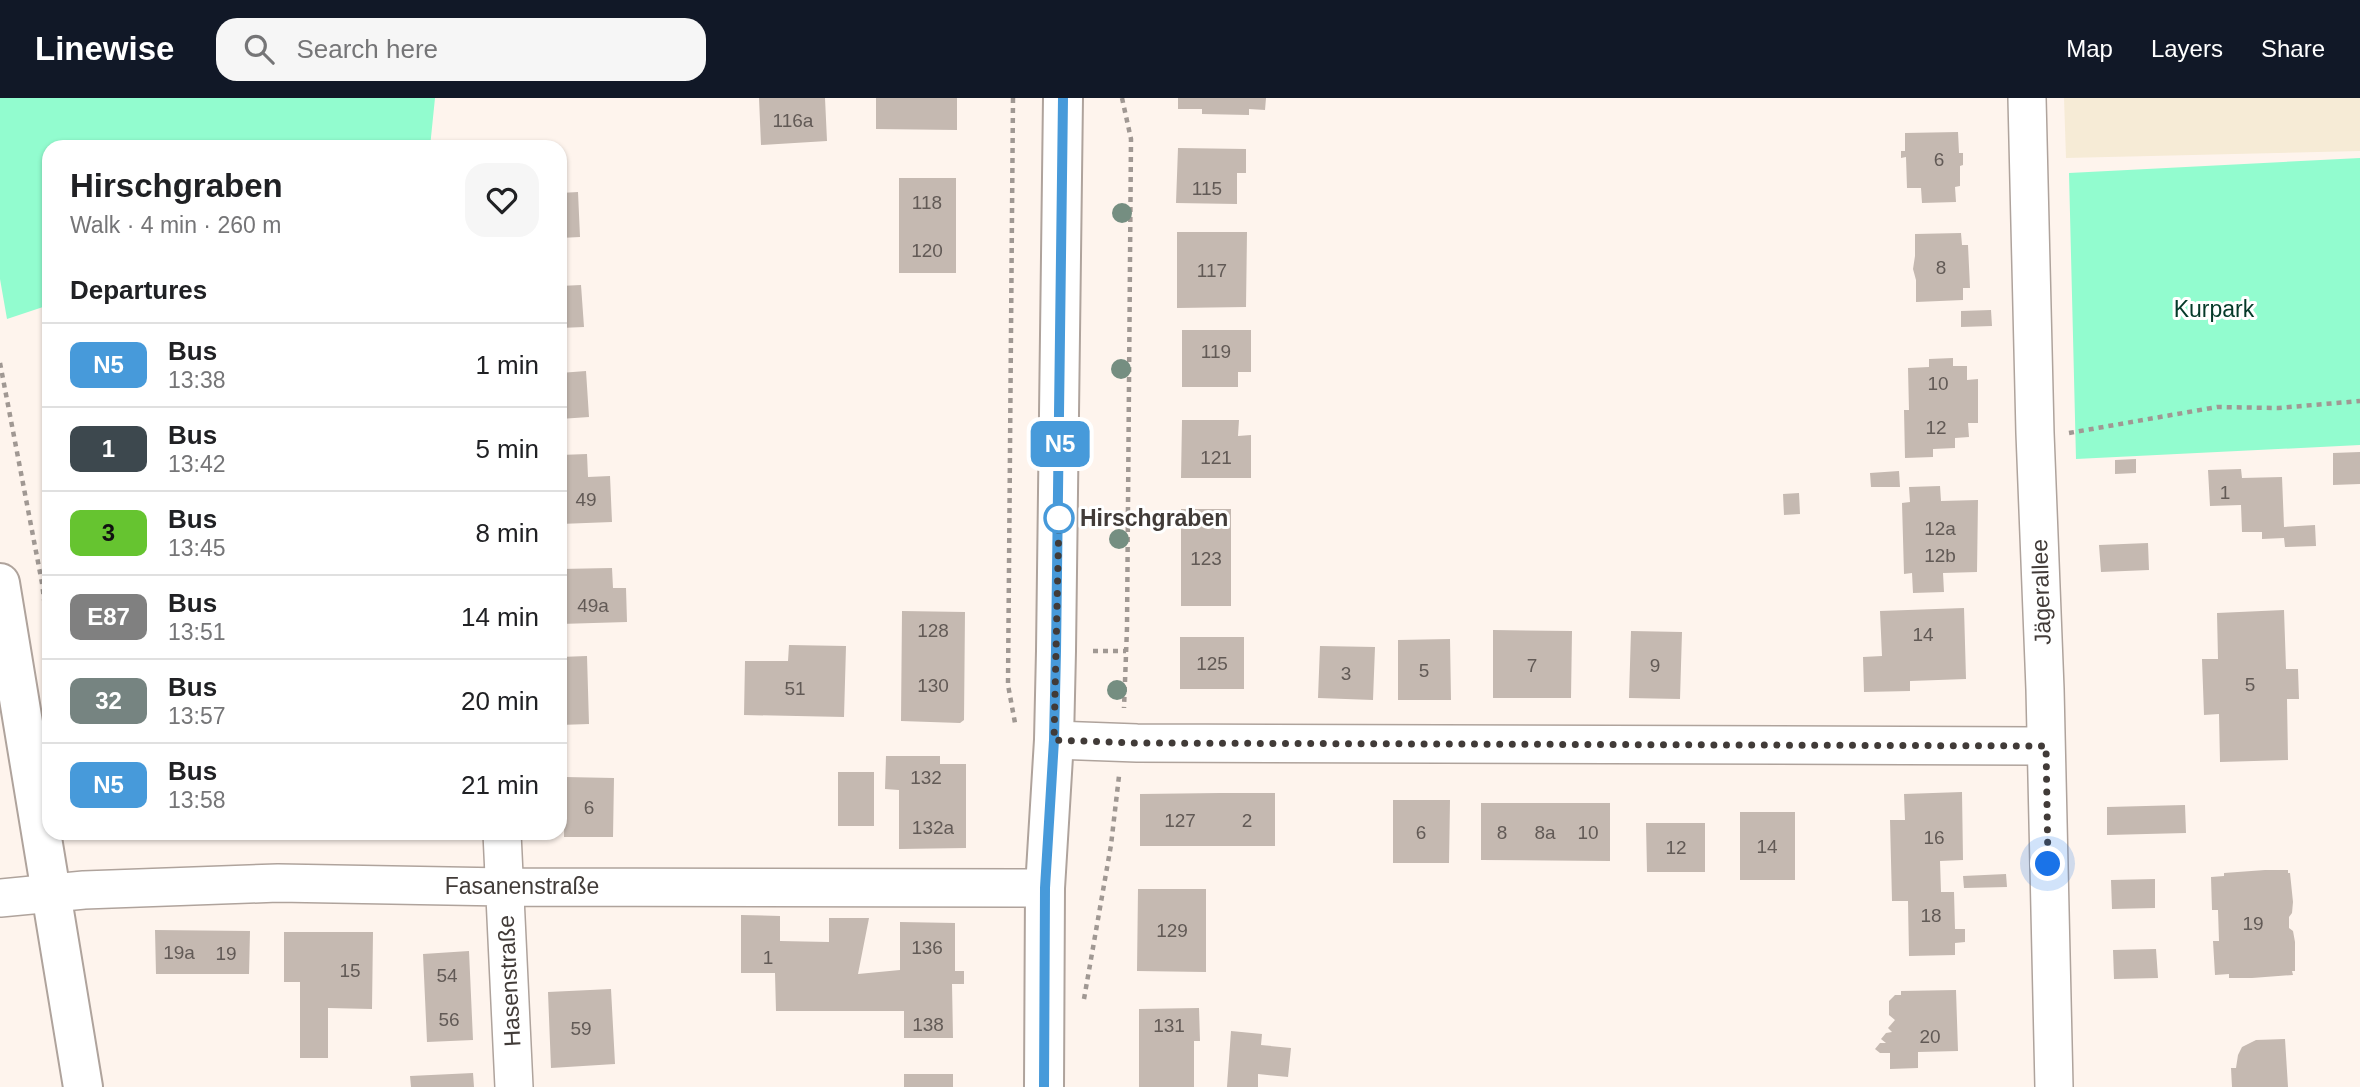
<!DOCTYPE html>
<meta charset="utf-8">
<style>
body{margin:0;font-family:Arial,sans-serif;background:#f6f6f6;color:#202124;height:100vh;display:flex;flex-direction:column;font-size:26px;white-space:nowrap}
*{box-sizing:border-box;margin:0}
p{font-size:23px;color:#757577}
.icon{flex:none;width:38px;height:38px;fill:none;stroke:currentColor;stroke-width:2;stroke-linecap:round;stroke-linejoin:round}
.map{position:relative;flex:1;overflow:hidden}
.drawer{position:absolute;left:42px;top:42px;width:525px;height:700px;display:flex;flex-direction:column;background:#fff;border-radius:21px;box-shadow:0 2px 5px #0004}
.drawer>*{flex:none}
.badge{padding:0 14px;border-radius:10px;font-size:24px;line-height:46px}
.you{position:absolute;width:35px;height:35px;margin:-18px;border:5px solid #fff;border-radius:50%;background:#1a73e8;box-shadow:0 0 0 10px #1a73e833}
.map>.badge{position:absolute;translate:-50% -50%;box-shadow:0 0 0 4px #fff}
h2{padding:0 28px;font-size:26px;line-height:63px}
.round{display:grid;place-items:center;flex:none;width:74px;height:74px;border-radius:21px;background:#f6f6f6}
.headline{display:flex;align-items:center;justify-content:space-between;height:119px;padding:0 28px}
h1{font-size:33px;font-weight:800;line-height:52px}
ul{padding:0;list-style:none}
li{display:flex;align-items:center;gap:21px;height:84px;padding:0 28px;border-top:2px solid #e0e0e0}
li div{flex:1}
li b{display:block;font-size:26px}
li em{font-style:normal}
li .badge{min-width:77px;font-weight:700;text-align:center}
header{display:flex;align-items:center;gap:42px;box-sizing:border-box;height:98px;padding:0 35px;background:#111827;color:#fff}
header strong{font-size:33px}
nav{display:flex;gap:38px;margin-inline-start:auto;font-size:24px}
.search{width:490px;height:63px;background:#f6f6f6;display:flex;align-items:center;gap:18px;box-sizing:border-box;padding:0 24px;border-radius:21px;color:#757577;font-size:26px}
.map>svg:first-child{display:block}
.education{fill:#f6ebd6}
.park{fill:#92fccf}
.building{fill:#c5b9b1}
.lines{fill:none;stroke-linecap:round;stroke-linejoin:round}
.minor-casing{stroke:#afa39c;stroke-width:40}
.tertiary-casing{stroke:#afa39c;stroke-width:42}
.secondary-casing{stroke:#afa39c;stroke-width:42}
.path{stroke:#a09893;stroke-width:4.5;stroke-dasharray:5 5;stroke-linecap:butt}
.minor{stroke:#fff;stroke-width:37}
.tertiary{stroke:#fff;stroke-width:38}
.secondary{stroke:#fff;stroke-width:38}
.tree{fill:#758e81}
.line-casing{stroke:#fff;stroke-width:16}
.line{stroke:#479ada;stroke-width:10}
.walk{stroke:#413b38;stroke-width:7;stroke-dasharray:0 12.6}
.stop-dot{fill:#fff;stroke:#479ada;stroke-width:3.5}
.labels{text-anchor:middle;stroke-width:6;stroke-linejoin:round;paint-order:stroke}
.number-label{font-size:19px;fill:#625a56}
.park-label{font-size:23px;fill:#053a29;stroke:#fff}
.stop-label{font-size:23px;font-weight:bold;fill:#413b38;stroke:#fff;text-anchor:start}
.street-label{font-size:23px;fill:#413b38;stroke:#fff}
</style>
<header>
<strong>Linewise</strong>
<div class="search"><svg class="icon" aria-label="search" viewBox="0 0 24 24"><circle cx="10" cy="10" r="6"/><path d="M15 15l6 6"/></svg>Search here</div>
<nav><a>Map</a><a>Layers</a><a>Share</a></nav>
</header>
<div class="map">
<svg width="2360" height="989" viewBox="0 0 2360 989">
<rect width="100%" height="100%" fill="#fef4ed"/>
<path class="education" d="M2064 0H2360V53L2066 60Z"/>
<path class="park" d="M0 0H435L430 49H49V207L7 221 0 181Z
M2360 60V347L2076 361 2069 75Z"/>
<path class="building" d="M759 0H825L827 43 761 47Z
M876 0H957V32L876 31Z
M1178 0H1266L1265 12 1249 11V17L1202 16V11H1178Z
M1958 34 1959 55H1963V67L1960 68V88L1955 89 1956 104 1922 105 1921 90H1907L1906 59 1901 60V53H1905V35Z
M1178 50 1246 51V75H1237V106L1176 105Z
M899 80H956V175H899Z
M578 94 580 139 560 140V95Z
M1177 134H1247L1246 209 1177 210Z
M1961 135 1962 147H1968L1970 190H1963V202L1916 204V182L1913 171 1915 158V136Z
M581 187 584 229 560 230V188Z
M1991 212 1992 228 1961 229V213Z
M1182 232H1251V274H1238V289H1182Z
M1953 260V268H1967V282L1978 281V325H1968L1969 339 1955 340V350L1933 351V359L1905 360 1904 312H1909L1908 270 1929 269V261Z
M586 273 589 319 560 321V275Z
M1182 322H1239L1238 338 1251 337V380H1181Z
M2360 354V386L2333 387V355Z
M587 356 588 379 610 378 612 424 560 426V357Z
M2136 361V375L2115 376V362Z
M2241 371 2242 380 2282 379 2284 429 2315 427 2316 448 2285 449 2284 440 2262 441V434H2242L2241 407 2210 408 2208 372Z
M1899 373 1900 389H1871L1870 375Z
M1940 388 1941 403 1978 402 1977 474 1943 475 1944 494 1913 495 1912 475 1904 476 1902 405 1910 404 1909 389Z
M1799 395 1800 416 1784 417 1783 396Z
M1181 411H1231V508H1181Z
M2148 445 2149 472 2101 474 2099 447Z
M612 470 613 490H626L627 524 560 526V471Z
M1964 510 1966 581 1910 583V593L1864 594 1863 559 1882 558 1880 513Z
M2284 512 2286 571H2298L2299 601H2287L2288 662 2220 664 2219 616 2204 617 2202 561H2218L2217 515Z
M902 513 965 514 964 622 960 625 901 623Z
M1493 532 1572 533 1571 600H1493Z
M1631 533 1682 534 1680 601 1629 600Z
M1180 539H1244V591H1180Z
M1450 541 1451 602H1398V542Z
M789 547 846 548 844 619 744 617 745 563H788Z
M1320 548 1375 549 1373 602 1318 600Z
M587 558 589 626 560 627V559Z
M886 658H940V666H966V750L899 751V692L885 691Z
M838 674H874V728H838Z
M565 679 614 680 613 739H564Z
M1962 694 1963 762 1940 763 1941 794H1954L1955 831H1965V844L1955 845V857L1909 858 1908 803H1892L1890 722H1905L1904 696Z
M1220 695H1275V748H1140V696Z
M1393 702H1450L1449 765H1393Z
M1481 705H1610V763L1481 762Z
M2185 707 2186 735 2107 737V709Z
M1740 714H1795V782H1740Z
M1646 725H1705V774H1647Z
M159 735H249V739H159Z
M287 735H346V739H287Z
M396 735H455V740H396Z
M2265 772H2288V775H2290L2293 804 2292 815 2289 819V830L2293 833 2295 844V873H2292L2293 877 2252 880H2229V876L2215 877 2213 843H2219L2218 812H2212L2211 779 2224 778V775Z
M2006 776 2007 789 1964 790 1963 778Z
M2155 781V810L2112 811 2111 782Z
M1138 791H1206V874L1137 873Z
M741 817 780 818V843L829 844V820H869L858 876 900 872V824L955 825V873H964V886H952L953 940H904V913H776L775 875H741Z
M155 832 250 833 249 876H156Z
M284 834H373L372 911 328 910V960H300V884H284Z
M2156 851 2158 880 2114 881 2113 852Z
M469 853 473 942 427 944 423 856Z
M611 891 615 966 551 970 548 894Z
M1956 892 1958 953 1918 954V970L1890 971V955H1880L1875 951 1880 945H1886L1881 941 1886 935 1892 934 1888 930 1895 922 1889 917V903L1895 897H1901V893Z
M1199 910 1200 943H1194V989H1139V911Z
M1231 933 1262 936 1261 947 1291 950 1288 979 1258 976V989H1227Z
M2285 941 2288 989H2232L2231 970H2236L2238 957 2242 949 2256 942Z
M473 975 474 989H411L410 978Z
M904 976H953V989H904Z"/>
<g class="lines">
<defs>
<path id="minor" d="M2027 0 2035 335 2045 591 2054 989
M1054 642 1137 645 2046 648
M502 735 514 989
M0 800 84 792 278 785 505 789 1045 790"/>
<path id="tertiary" d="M0 485 83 989"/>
<path id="secondary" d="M1044 989 1045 790 1054 642 1056 553 1063 0"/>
</defs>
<use href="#minor" class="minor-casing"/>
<use href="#tertiary" class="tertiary-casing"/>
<use href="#secondary" class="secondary-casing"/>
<path class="path" d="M1013 0 1008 587 1015 625
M1122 0 1131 41 1127 530 1124 610
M0 265 42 485 48 533
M2069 335 2217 309 2278 310 2360 303
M1093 553H1126
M1084 901 1111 747 1119 678"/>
<use href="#minor" class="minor"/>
<use href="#tertiary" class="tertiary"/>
<use href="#secondary" class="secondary"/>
</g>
<g class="tree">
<circle cx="1122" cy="115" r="10"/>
<circle cx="1121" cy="271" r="10"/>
<circle cx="1119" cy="441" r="10"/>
<circle cx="1117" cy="592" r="10"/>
</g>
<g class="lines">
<defs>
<path id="line" d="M1044 989 1045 790 1054 642 1056 553 1063 0"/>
</defs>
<use href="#line" class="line-casing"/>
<use href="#line" class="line"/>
<path class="walk" d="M1059 420 1054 642 1137 645 2046 648 2048 766"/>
</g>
<circle class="stop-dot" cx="1059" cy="420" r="14"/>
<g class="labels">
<g class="number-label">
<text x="793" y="29">116a</text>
<text x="1939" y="68">6</text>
<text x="1207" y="97">115</text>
<text x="927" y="111">118</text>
<text x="927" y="159">120</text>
<text x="1941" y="176">8</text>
<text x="1212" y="179">117</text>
<text x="1216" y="260">119</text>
<text x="1938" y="292">10</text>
<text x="1936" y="336">12</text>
<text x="1216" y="366">121</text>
<text x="2225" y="401">1</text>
<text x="586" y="408">49</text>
<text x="1940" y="437">12a</text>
<text x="1940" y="464">12b</text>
<text x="1206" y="467">123</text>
<text x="593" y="514">49a</text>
<text x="933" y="539">128</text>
<text x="1923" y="543">14</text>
<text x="1212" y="572">125</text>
<text x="1532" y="574">7</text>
<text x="1655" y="574">9</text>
<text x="1424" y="579">5</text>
<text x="1346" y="582">3</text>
<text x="2250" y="593">5</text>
<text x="933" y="594">130</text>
<text x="795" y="597">51</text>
<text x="926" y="686">132</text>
<text x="589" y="716">6</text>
<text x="1180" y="729">127</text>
<text x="1247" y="729">2</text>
<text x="933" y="736">132a</text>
<text x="1421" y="741">6</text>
<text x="1502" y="741">8</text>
<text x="1545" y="741">8a</text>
<text x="1588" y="741">10</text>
<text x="1934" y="746">16</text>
<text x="1767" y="755">14</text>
<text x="1676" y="756">12</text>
<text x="1931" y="824">18</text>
<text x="2253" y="832">19</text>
<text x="1172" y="839">129</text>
<text x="927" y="856">136</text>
<text x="179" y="861">19a</text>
<text x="226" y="862">19</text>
<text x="768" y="866">1</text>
<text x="350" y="879">15</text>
<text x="447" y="884">54</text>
<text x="449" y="928">56</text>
<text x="928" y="933">138</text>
<text x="1169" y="934">131</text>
<text x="581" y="937">59</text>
<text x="1930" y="945">20</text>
</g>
<g class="park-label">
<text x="2214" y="219">Kurpark</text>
</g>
<g class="stop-label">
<text x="1080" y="428">Hirschgraben</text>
</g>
<g class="street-label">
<text transform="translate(2041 494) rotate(-92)" y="8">Jägerallee</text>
<text x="522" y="796">Fasanenstraße</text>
<text transform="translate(509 883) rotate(-93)" y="8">Hasenstraße</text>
</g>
</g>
</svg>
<div class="you" style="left:2048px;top:766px"></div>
<b class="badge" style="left:1060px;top:346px;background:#479ada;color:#fff">N5</b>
<section class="drawer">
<div class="headline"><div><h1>Hirschgraben</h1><p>Walk · 4 min · 260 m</p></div><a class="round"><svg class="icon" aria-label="heart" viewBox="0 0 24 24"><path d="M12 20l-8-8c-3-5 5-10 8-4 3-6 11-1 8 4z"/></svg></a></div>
<h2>Departures</h2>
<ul>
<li><span class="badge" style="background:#479ada;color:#fff">N5</span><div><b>Bus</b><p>13:38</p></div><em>1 min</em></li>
<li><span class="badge" style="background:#3d484e;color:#fff">1</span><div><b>Bus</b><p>13:42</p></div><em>5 min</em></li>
<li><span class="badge" style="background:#66c430;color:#111">3</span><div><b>Bus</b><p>13:45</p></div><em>8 min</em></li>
<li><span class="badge" style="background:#808080;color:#fff">E87</span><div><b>Bus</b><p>13:51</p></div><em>14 min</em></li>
<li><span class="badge" style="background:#768481;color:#fff">32</span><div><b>Bus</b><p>13:57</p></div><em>20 min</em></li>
<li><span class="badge" style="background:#479ada;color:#fff">N5</span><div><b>Bus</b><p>13:58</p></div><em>21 min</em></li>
</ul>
</section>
</div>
